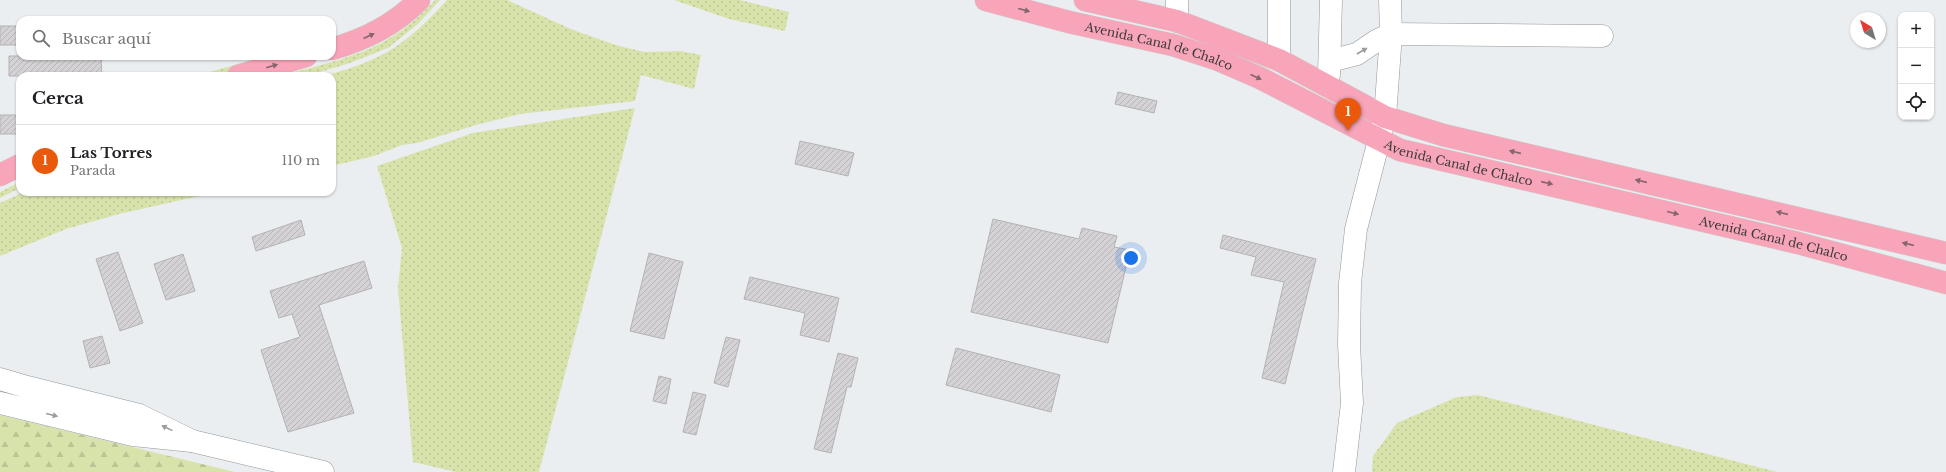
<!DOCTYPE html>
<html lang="es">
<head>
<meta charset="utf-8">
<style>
  :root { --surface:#fff; --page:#f2f2f2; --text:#202124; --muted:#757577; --line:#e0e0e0; --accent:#ea580c }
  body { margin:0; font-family:"Libre Baskerville",serif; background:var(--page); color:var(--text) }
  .controls { position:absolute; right:12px; top:12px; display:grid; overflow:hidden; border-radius:8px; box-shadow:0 1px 3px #0004 }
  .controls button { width:36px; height:36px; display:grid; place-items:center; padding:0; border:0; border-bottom:1px solid var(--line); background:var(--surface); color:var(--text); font:20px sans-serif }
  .compass { position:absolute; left:1850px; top:12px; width:36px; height:36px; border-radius:50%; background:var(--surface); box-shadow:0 1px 3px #0004; rotate:322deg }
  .you { position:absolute; left:1131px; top:258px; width:14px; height:14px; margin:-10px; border:3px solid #fff; border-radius:50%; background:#1a73e8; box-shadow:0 0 0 6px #1a73e833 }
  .badge { display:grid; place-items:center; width:26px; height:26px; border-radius:50%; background:var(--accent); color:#fff; font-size:13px; font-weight:700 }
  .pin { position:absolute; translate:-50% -33px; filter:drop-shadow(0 1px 2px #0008) }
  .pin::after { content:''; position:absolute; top:21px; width:14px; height:12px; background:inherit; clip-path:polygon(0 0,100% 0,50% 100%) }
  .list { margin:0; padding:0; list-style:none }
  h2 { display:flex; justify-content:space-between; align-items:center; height:52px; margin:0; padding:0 16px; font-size:17px }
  h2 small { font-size:13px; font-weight:400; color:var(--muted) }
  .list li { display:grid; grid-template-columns:26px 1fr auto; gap:12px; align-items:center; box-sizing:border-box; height:72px; padding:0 16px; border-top:1px solid var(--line) }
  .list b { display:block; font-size:15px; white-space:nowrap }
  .list p { margin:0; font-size:13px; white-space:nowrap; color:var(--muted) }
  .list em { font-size:13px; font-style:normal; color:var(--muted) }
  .icon { flex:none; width:22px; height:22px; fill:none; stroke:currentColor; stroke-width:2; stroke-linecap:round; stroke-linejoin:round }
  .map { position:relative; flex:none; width:1946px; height:472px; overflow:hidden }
  .search { position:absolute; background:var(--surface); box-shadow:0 1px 3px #0004; left:16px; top:16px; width:320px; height:44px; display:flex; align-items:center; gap:10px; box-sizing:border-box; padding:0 14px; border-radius:12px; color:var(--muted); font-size:15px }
  .panel { position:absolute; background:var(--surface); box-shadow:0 1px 3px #0004; left:16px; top:72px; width:320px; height:124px; border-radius:12px }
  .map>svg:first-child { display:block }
</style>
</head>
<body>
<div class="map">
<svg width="1946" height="472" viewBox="0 0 1946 472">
  <defs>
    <pattern id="grass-dots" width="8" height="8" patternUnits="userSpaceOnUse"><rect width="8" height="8" fill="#d8e3ac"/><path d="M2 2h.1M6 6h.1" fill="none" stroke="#bac495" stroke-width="1.8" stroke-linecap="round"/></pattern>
    <pattern id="forest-firs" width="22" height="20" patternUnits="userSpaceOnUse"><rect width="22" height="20" fill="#d8e3ac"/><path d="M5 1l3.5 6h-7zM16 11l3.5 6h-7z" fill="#bac495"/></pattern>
    <pattern id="building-hatch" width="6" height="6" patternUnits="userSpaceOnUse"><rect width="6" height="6" fill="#d4d2d4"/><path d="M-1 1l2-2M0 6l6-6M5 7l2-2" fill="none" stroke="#b7b5b7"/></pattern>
  </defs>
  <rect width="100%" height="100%" fill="#ebeef0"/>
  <g fill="url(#grass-dots)">
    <path d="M435,0H440L418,24L388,48L350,63L306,76H279C343,59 389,52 435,0Z"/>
    <path d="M447,0H507L573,30L619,46L645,52L680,51L701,55L694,89L641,75L635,101L520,114L476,125L417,143L402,145L374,156L332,166V76H324C383,60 406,45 447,0Z"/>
    <path d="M674,0H740L789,12L785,31L729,19Z"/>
    <path d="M266,56H291L217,76H196Z"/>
    <path d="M635,108L539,472H456L413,462L398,288L402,248L377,166L473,133Z"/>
    <path d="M20,182V188L0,198V192Z"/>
    <path d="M24,192H217L119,214L66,229L0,256V203Z"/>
    <path d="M1478,395L1777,472H1372L1373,456L1397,423L1457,397Z"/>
  </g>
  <path fill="url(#forest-firs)" d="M0,415L235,472H0Z"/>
  <g fill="url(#building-hatch)" stroke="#b3b2b4">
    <rect x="0" y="26" width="20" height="19"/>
    <path d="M9,56H101L102,76H9Z"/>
    <path d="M1118,92L1157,101L1154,113L1115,104Z"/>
    <rect x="0" y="115" width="20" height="19"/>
    <path d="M800,141L854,153L848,176L795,164Z"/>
    <path d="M993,219L1079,239L1082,228L1117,236L1114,247L1130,250L1108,343L971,312Z"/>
    <path d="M301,220L305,235L256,251L252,237Z"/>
    <path d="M1223,235L1316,259L1285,384L1262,378L1284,282L1251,275L1256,257L1220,248Z"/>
    <path d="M118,252L143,323L120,331L96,259Z"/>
    <path d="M649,253L683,262L664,339L630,331Z"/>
    <path d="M183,254L195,291L166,300L154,264Z"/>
    <path d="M364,261L372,288L319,305L354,413L288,432L261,350L300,337L292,314L279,318L270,291Z"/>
    <path d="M750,277L839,298L829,342L800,335L805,313L744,299Z"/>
    <path d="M102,336L110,363L90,368L83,341Z"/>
    <path d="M726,337L740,340L728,387L714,383Z"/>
    <path d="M956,348L1060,375L1051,412L946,385Z"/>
    <path d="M838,353L858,358L851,387H847L831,453L814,449Z"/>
    <path d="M659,376L671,379L666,404L653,401Z"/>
    <path d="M693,392L706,395L696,435L683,432Z"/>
  </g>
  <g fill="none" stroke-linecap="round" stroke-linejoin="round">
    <g stroke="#939698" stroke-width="23">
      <g id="minor">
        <path d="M1177,0V21"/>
        <path d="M1279,0V60"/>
        <path d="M1330,61L1357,54L1376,41L1391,34L1602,36"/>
        <path d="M1329,75L1331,0"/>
        <path d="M0,379L27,387L139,415L192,441L133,435L0,403"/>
        <path d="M192,441L323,472"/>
        <path d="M1344,472L1352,403L1349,345L1350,283L1356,229L1385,117L1391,34L1390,0"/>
      </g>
    </g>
    <g stroke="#cbcccc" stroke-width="23">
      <g id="major">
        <path id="s1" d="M986,0L1069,22L1173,45L1216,59L1260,78L1400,150L1798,243L1946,283"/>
        <path d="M1085,0L1177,21L1279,60L1385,117L1443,135L1946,253"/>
        <path d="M332,49C366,39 394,25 419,0"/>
        <path d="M238,76L306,56"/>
        <path d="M0,175L20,165"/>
      </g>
    </g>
    <use href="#minor" stroke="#fff" stroke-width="22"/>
    <use href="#major" stroke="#f9a5b9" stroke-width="22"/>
  </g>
  <defs><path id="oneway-solid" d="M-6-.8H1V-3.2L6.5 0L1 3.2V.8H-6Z"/></defs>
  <g fill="#85646d">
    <use href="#oneway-solid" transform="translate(1024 10) rotate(15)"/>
    <use href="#oneway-solid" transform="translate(369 36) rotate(-25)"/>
    <use href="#oneway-solid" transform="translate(272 66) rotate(-16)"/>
    <use href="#oneway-solid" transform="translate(1256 77) rotate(25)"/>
    <use href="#oneway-solid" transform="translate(1515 152) rotate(-167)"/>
    <use href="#oneway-solid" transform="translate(1641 181) rotate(-167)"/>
    <use href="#oneway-solid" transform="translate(1547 183) rotate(13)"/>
    <use href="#oneway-solid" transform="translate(1673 213) rotate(14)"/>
    <use href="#oneway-solid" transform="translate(1782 213) rotate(-167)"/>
    <use href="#oneway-solid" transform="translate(1908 244) rotate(-167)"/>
  </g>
  <g fill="#9c9c9c">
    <use href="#oneway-solid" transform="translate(1362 51) rotate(-30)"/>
    <use href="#oneway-solid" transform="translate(52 415) rotate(14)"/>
    <use href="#oneway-solid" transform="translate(167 428) rotate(-154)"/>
  </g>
  <g text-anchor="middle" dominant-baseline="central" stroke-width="3.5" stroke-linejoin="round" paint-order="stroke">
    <g font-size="12" fill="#38393a" stroke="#f8fbfd">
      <text stroke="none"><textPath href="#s1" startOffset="179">Avenida Canal de Chalco</textPath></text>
      <text stroke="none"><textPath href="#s1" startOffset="503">Avenida Canal de Chalco</textPath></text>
      <text stroke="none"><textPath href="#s1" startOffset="827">Avenida Canal de Chalco</textPath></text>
    </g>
  </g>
</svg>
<div class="controls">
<button>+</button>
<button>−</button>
<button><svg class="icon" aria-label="locate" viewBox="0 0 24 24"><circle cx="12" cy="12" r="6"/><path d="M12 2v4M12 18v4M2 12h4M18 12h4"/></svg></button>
</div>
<svg class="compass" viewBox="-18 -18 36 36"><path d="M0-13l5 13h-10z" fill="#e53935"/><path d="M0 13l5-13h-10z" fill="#757577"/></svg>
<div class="you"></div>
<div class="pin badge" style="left:1348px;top:131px">1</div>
<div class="search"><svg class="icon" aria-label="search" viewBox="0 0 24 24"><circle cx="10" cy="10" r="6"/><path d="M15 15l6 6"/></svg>Buscar aquí</div>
<section class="panel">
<h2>Cerca<small></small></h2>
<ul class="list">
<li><span class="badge">1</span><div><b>Las Torres</b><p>Parada</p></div><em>110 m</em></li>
</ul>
</section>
</div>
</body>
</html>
